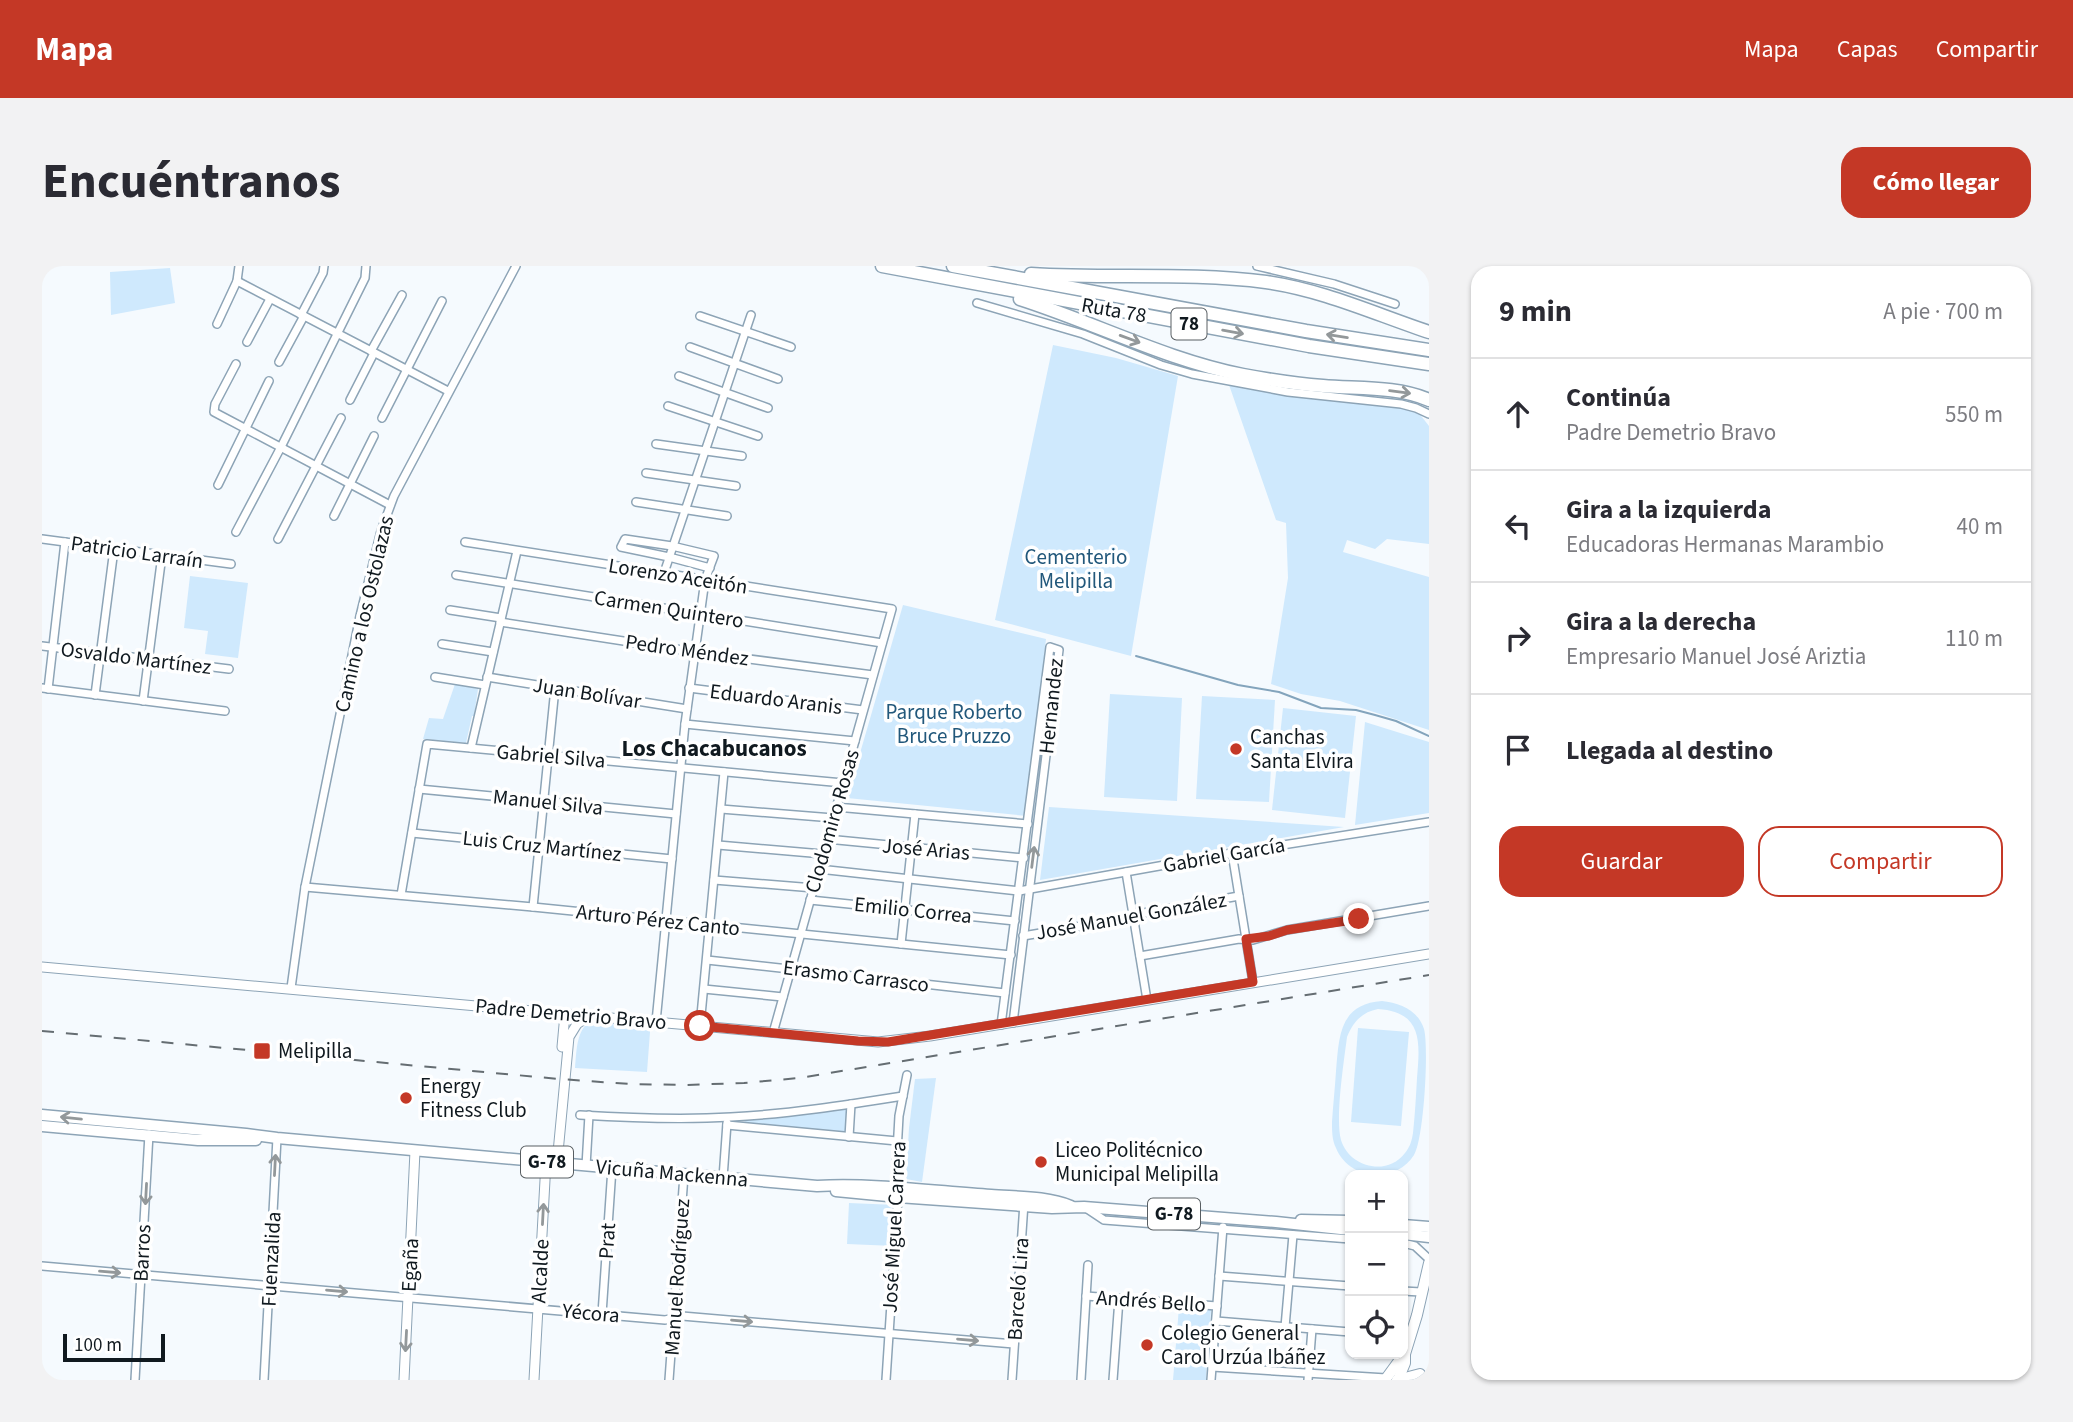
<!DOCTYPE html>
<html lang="es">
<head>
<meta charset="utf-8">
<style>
  :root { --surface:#fff; --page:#f2f2f3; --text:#2b2b33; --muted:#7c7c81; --line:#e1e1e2; --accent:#c43826 }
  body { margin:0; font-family:"Source Sans 3",sans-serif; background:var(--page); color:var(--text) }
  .controls { position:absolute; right:21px; bottom:21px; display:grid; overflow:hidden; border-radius:14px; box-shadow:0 2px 5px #0004 }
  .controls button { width:63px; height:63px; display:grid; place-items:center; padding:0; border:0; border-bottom:2px solid var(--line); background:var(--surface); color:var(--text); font:35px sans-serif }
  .scale { position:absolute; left:21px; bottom:18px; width:102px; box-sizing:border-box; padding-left:7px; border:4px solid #10191f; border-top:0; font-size:19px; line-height:24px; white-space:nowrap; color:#10191f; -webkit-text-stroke:5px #fff; paint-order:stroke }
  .stop { position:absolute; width:21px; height:21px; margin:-16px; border:5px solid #c43826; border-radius:50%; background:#fff }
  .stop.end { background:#c43826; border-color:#fff; box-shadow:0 2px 7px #0008 }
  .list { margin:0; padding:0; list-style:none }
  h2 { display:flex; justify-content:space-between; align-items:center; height:91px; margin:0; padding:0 28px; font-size:30px }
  h2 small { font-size:23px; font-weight:400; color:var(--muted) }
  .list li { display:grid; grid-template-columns:46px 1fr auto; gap:21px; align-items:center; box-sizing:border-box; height:112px; padding:0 28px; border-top:2px solid var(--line) }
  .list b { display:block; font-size:26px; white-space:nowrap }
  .list p { margin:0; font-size:23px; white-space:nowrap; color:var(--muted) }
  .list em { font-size:23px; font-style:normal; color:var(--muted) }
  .actions { display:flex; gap:14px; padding:21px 28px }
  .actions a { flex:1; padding:16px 0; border:2px solid var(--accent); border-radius:21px; text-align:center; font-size:24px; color:var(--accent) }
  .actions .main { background:var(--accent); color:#fff }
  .icon { flex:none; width:38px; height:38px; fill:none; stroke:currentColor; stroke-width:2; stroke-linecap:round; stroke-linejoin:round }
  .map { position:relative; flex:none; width:1387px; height:1114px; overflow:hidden; border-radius:21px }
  header { display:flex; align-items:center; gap:42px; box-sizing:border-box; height:98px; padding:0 35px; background:var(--accent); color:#fff }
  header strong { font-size:33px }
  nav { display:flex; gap:38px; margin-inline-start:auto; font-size:24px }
  .intro { display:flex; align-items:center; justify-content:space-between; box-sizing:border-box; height:168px; padding:0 42px }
  h1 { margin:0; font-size:49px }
  .button { padding:18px 32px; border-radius:21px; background:var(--accent); color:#fff; font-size:24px; font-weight:700 }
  main { display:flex; gap:42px; padding:0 42px }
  aside { flex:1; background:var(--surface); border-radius:21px; box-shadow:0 2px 5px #0004 }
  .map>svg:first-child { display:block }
</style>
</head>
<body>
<header>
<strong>Mapa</strong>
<nav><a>Mapa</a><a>Capas</a><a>Compartir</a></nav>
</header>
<div class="intro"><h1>Encuéntranos</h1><a class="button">Cómo llegar</a></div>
<main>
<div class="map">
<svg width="1387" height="1114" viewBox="0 0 1387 1114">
  <rect width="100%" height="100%" fill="#f5fafe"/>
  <g fill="#cfe9fd" fill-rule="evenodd">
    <path d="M128,2L133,37L69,49L68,6Z"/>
    <path d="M1011,79L1074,92L1136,110L1089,390L953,354Z"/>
    <path d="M1186,116L1341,137L1376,146L1387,160V278L1345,273L1333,283L1305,274L1301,286L1387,311V464L1298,435L1259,428L1229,418L1246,312L1244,257L1234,254Z"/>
    <path d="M148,310L206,317L196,392L163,388L166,365L142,362Z"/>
    <path d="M861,339L1004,373L985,550L805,532Z"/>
    <path d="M413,418L436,423L432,450H430L424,477L381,473L387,452L401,453Z"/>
    <path d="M1068,428L1140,432L1135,535L1062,531Z"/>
    <path d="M1160,430L1233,434L1227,536L1154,533Z"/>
    <path d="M1241,442L1314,450L1303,552L1230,544Z"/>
    <path d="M1323,456L1387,476V547L1313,559Z"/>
    <path d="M1007,541L1302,561L998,614Z"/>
    <path d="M1340,735C1358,737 1376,744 1382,763C1387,781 1382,873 1372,889C1353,919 1307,914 1294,882C1290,874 1290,865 1290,856C1291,839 1293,822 1294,805C1297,771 1297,738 1340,735ZM1336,743C1381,746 1378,776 1375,812C1374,830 1373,848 1371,867C1370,874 1368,881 1363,887C1345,911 1307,901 1299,874C1293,852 1302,795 1305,771C1311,756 1320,746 1336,743Z"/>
    <path d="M552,751L609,753L605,806L533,802C535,781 534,764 552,751Z"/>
    <path d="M1316,762L1367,766L1359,860L1309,856Z"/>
    <path d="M894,812L880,916L864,913L867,862L873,813Z"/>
    <path d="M805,842L803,867L702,858L703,854Z"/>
    <path d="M807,937L854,939L852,980L805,978Z"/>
    <path d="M1137,1041L1169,1044L1164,1114H1131Z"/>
  </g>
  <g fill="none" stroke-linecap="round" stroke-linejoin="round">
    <path stroke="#83a4bc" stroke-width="2" d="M1094,390L1196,419L1237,426L1279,442L1314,444L1333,449L1354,455L1387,470"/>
    <g stroke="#8da4b6" stroke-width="10">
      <g id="minor">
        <path d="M1215,0L1292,18L1353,38"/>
        <path d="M195,15L406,125"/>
        <path d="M935,37L1041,68L1119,99L1150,108L1246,126L1359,138L1374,142L1387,148"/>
        <path d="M259,49L281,7L282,0"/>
        <path d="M658,50L749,81"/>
        <path d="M175,58L195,15L197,0"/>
        <path d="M205,76L228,33"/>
        <path d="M648,81L736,113"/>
        <path d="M329,85L360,29"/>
        <path d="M237,96L262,50"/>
        <path d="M194,98L173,138L172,146L348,239"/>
        <path d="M637,110L726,142"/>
        <path d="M308,134L332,87"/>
        <path d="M626,140L716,170"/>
        <path d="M340,152L400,35"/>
        <path d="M614,178L700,190"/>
        <path d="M604,207L694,220"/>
        <path d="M176,219L227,115"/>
        <path d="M594,236L685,250"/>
        <path d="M292,250L332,170"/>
        <path d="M194,266L239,181L323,12L324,0"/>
        <path d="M0,273L189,298"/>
        <path d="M236,273L299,152"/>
        <path d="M423,276L850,343L731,767"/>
        <path d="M622,307L709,49"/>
        <path d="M414,309L840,377"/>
        <path d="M408,344L459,352"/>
        <path d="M458,356L653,386L831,409"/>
        <path d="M400,378L451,386"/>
        <path d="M0,380L187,403"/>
        <path d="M393,411L443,419"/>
        <path d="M445,411L645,443"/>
        <path d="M0,422L183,445"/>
        <path d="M647,422L821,444"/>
        <path d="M6,423L23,276"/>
        <path d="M53,429L72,283"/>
        <path d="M101,435L120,289"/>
        <path d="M643,458L813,475"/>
        <path d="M429,482L475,285"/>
        <path d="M377,523L634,548"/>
        <path d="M794,541L986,558"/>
        <path d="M679,543L791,552"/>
        <path d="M370,567L630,593"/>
        <path d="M785,573L982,592"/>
        <path d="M676,579L781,588"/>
        <path d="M1190,587L1211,716"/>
        <path d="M777,603L977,625L1190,587L1387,556"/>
        <path d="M1084,606L1105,734"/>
        <path d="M672,614L772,622"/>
        <path d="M263,621L491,641L969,689"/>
        <path d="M359,629L385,478L801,517"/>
        <path d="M768,634L973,655"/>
        <path d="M491,641L513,422"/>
        <path d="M981,670L1086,652L1096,648L1197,630"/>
        <path d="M859,678L873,548"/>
        <path d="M1098,690L1197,673L1211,674L1245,664L1387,640"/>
        <path d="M665,694L963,727"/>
        <path d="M249,722L263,621L318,350L339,265L352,230L474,0"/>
        <path d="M662,723L741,731"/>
        <path d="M614,756L643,458L663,314L672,290L630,280L583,273L579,281L627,291L668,302"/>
        <path d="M959,759L1008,381L1017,384L971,757"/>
        <path d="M658,760L682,506"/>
        <path d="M538,849C588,852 639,854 689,851C747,848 804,839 861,830"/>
        <path d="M685,859L855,875"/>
        <path d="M807,871L809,838"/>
        <path d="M544,900L547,849"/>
        <path d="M681,912L685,857"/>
        <path d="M1044,942L1062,954L1308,973"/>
        <path d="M1361,977L1373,980L1387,993"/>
        <path d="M0,1000L623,1054L640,1050L972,1078"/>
        <path d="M1177,1010L1308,1020"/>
        <path d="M1361,1025L1379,1026"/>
        <path d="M1044,1030L1175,1040"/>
        <path d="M560,1048L570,902"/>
        <path d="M1174,1055L1308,1066"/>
        <path d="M1243,1061L1251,969"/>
        <path d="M1170,1101L1344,1112"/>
        <path d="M93,1114L107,868"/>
        <path d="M222,1114L235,872"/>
        <path d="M627,1114L642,909"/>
        <path d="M844,1114L856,931L853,922L857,850L865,809"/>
        <path d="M970,1114L982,937"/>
        <path d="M1039,1114L1046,999"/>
        <path d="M1071,1114L1077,1033"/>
        <path d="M1169,1114L1181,961"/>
        <path d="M1266,1114L1270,1063"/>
      </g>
    </g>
    <g stroke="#8da4b6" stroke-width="11">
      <g id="tertiary">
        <path d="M0,701L836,776L888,770L1387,688"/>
        <path d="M520,781L523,748"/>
        <path d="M515,897L527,771L535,758L545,751"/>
        <path d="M362,1114L373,885"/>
        <path d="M492,1114L504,896"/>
      </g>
    </g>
    <g stroke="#8da4b6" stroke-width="12">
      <g id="secondary">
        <path d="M1343,1114L1362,1088"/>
        <path d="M1355,1114L1378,1108"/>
        <path d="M1356,1114L1363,1097V1088L1375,1049L1387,997"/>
      </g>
    </g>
    <g stroke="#8da4b6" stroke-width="13">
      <g id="primary">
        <path d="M0,849L204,868L235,872L775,920C832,917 891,925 949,929C975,931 1005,930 1029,940"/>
        <path d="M0,860L156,874H214"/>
        <path d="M794,925L856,931L1010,942L1042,941L1234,956L1308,964"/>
        <path d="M1259,954L1308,955"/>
        <path d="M1361,959L1387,961"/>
        <path d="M1361,968L1387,971"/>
      </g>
    </g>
    <g stroke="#8da4b6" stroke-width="15">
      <g id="motorway">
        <path d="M840,0L1267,80L1387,98"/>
        <path d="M911,0L1264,65L1387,84"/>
        <path d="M989,8C1067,13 1146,6 1224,16C1281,24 1333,48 1387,66"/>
        <path d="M978,33C1053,57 1125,94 1201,109C1228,114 1254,118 1281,120C1316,123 1355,120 1387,134"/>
      </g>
    </g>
    <use href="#minor" stroke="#fff" stroke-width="7"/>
    <use href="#tertiary" stroke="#fff" stroke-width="9"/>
    <use href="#secondary" stroke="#fff" stroke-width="10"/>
    <use href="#primary" stroke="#fff" stroke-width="10"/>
    <use href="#motorway" stroke="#fff" stroke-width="12"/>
    <path stroke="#656d72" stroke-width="2" stroke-dasharray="12 12" stroke-linecap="butt" d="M0,765L517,813L588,818L644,819L702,817L757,812L1387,709"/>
  </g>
  <defs><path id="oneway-shaft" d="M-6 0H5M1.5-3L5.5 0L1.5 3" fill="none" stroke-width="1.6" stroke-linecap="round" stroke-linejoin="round" transform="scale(1.75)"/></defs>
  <g stroke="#93989a">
    <use href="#oneway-shaft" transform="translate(1191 66) rotate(10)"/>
    <use href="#oneway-shaft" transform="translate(1295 70) rotate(-171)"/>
    <use href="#oneway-shaft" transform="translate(1088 73) rotate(20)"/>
    <use href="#oneway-shaft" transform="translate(1358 126) rotate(7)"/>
    <use href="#oneway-shaft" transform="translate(991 591) rotate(-83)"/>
    <use href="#oneway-shaft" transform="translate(29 852) rotate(-174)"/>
    <use href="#oneway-shaft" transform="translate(233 899) rotate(-87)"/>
    <use href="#oneway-shaft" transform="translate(104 928) rotate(93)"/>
    <use href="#oneway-shaft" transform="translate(501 948) rotate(-87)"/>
    <use href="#oneway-shaft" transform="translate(68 1006) rotate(5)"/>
    <use href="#oneway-shaft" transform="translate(295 1025) rotate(5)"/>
    <use href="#oneway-shaft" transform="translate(700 1055) rotate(5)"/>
    <use href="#oneway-shaft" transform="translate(926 1074) rotate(5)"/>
    <use href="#oneway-shaft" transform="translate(364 1075) rotate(93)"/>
  </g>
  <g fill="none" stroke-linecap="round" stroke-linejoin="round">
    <path stroke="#c43826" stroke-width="9" d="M658,760L816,775L846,776L1211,716L1204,673L1227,670L1245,664L1317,653"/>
  </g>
  <g fill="#c43826" stroke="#fff" stroke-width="2.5">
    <circle cx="1194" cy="483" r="7"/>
    <rect x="211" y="776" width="18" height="18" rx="3.5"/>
    <circle cx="364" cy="832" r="7"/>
    <circle cx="999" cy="896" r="7"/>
    <circle cx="1105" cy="1079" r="7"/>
  </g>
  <g text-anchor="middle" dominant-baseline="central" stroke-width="7" stroke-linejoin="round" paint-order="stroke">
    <g fill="#fff" stroke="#585e62" stroke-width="2">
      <rect x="1129.5" y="42.5" width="35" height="31" rx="5"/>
      <rect x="479" y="880.5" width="52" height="31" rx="5"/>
      <rect x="1106" y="932.5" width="52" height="31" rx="5"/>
    </g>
    <g font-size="19" font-weight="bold" fill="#10191f">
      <text x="1147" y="58">78</text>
      <text x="505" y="896">G-78</text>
      <text x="1132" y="948">G-78</text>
    </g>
    <g font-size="21" fill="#10191f" stroke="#fff">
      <text transform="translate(1072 44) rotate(10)">Ruta 78</text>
      <text transform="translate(95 286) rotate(8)">Patricio Larraín</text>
      <text transform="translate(636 310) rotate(9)">Lorenzo Aceitón</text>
      <text transform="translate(627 343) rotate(9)">Carmen Quintero</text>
      <text transform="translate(322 348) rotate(-77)">Camino a los Ostolazas</text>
      <text transform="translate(645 384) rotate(8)">Pedro Méndez</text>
      <text transform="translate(94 392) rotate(7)">Osvaldo Martínez</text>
      <text transform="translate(545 427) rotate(9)">Juan Bolívar</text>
      <text transform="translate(734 433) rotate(7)">Eduardo Aranis</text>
      <text transform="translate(1009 440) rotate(-84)">Hernandez</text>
      <text transform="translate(509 490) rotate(5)">Gabriel Silva</text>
      <text transform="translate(506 536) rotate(6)">Manuel Silva</text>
      <text transform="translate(790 555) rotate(-74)">Clodomiro Rosas</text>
      <text transform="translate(500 580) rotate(6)">Luis Cruz Martínez</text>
      <text transform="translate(884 583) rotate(5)">José Arias</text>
      <text transform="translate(1182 589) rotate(-10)">Gabriel García</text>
      <text transform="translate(871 644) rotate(6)">Emilio Correa</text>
      <text transform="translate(1089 650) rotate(-10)">José Manuel González</text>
      <text transform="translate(616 654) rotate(6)">Arturo Pérez Canto</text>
      <text transform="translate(814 710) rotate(7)">Erasmo Carrasco</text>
      <text transform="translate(529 748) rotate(5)">Padre Demetrio Bravo</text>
      <text transform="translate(630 907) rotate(5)">Vicuña Mackenna</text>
      <text transform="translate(852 961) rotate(-87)">José Miguel Carrera</text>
      <text transform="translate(565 975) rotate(-86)">Prat</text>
      <text transform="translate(100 987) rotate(-87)">Barros</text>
      <text transform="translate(229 993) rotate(-87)">Fuenzalida</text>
      <text transform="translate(368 999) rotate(-87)">Egaña</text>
      <text transform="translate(498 1005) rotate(-87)">Alcalde</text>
      <text transform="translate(635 1011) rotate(-86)">Manuel Rodríguez</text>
      <text transform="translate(976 1023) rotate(-86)">Barceló Lira</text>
      <text transform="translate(1109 1035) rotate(4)">Andrés Bello</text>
      <text transform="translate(549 1047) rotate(5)">Yécora</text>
    </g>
    <g font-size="21" fill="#22587b" stroke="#fff">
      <text x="1034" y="291">Cementerio<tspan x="1034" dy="24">Melipilla</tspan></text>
      <text x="912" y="446">Parque Roberto<tspan x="912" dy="24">Bruce Pruzzo</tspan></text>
    </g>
    <g font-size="21" fill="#10191f" stroke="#fff" text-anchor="start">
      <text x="1208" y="471">Canchas<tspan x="1208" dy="24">Santa Elvira</tspan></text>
      <text x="236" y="785">Melipilla</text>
      <text x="378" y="820">Energy<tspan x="378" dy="24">Fitness Club</tspan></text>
      <text x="1013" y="884">Liceo Politécnico<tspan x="1013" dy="24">Municipal Melipilla</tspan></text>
      <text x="1119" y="1067">Colegio General<tspan x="1119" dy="24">Carol Urzúa Ibáñez</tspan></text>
    </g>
    <g font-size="23" font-weight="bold" fill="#10191f" stroke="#fff">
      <text x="672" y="482">Los Chacabucanos</text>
    </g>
  </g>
</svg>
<div class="controls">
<button>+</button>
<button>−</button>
<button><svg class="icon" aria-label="locate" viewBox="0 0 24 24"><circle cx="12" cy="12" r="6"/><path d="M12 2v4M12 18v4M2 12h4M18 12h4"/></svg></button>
</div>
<div class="scale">100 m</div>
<div class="stop" style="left:658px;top:760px"></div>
<div class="stop end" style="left:1317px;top:653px"></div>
</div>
<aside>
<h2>9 min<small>A pie · 700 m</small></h2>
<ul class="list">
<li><svg class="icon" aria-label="ahead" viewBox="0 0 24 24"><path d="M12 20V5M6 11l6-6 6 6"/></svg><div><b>Continúa</b><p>Padre Demetrio Bravo</p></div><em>550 m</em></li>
<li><svg class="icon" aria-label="left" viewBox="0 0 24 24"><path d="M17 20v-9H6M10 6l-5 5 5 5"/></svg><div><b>Gira a la izquierda</b><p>Educadoras Hermanas Marambio</p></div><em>40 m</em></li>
<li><svg class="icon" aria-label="right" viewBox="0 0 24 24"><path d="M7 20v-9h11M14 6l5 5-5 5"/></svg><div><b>Gira a la derecha</b><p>Empresario Manuel José Ariztia</p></div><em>110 m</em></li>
<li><svg class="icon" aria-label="arrive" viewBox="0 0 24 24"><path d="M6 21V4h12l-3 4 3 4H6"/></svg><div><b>Llegada al destino</b></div></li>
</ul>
<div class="actions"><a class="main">Guardar</a><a>Compartir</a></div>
</aside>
</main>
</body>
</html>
